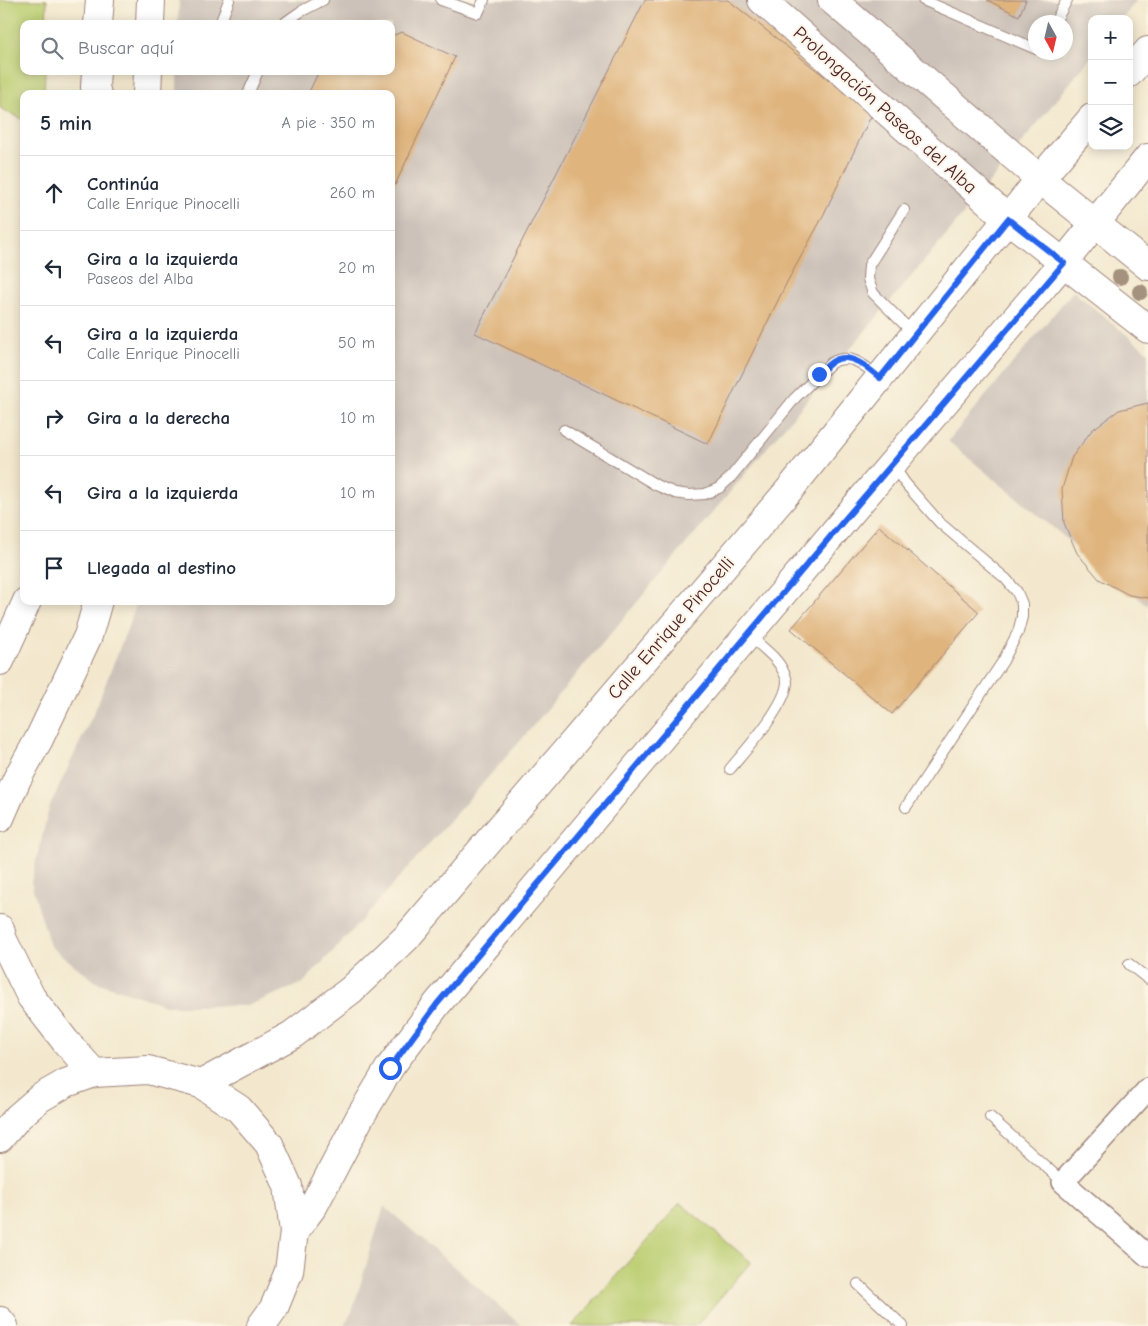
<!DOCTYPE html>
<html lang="es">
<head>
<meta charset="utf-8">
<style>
  :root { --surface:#fff; --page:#f6f6f7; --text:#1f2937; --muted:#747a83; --line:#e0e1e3 }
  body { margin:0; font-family:"Comic Neue",sans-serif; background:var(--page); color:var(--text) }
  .controls { position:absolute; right:15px; top:15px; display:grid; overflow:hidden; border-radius:10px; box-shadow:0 2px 12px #0003 }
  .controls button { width:45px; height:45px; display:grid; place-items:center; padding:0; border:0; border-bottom:1px solid var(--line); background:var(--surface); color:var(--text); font:25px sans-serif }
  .compass { position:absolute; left:1028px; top:15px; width:45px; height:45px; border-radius:50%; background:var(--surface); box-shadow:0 2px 12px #0003; rotate:172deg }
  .stop { position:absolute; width:15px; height:15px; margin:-11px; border:4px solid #2563eb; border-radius:50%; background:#fff }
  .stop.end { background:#2563eb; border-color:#fff; box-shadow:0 1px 5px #0008 }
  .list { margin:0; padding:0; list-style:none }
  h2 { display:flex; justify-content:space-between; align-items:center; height:65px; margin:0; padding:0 20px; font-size:21px }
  h2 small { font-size:16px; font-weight:400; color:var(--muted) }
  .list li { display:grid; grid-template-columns:32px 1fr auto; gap:15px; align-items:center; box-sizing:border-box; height:75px; padding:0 20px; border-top:1px solid var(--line) }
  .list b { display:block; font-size:19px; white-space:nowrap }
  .list p { margin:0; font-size:16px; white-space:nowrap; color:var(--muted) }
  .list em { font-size:16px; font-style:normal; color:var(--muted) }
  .icon { flex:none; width:28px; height:28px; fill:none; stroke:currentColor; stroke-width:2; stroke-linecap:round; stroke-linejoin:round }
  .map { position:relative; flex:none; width:1148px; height:1326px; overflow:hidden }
  .search { position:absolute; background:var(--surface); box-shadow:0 2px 12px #0003; left:20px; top:20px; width:375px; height:55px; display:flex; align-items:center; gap:12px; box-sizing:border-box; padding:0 18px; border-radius:10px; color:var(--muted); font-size:19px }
  .panel { position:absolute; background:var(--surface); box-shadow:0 2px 12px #0003; left:20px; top:90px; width:375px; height:515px; border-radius:10px }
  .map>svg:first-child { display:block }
</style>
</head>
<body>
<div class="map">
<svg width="1148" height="1326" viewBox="0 0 1148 1326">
  <rect width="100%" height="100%" fill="#fcf5e5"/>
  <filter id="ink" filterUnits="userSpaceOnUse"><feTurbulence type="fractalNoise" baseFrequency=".02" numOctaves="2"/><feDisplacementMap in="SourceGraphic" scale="10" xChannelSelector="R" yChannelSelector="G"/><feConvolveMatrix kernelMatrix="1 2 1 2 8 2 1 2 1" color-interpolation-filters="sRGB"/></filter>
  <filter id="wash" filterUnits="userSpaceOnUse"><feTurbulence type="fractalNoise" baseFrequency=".0096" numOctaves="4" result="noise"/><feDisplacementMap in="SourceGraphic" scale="20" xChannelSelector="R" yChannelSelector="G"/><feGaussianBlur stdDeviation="1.12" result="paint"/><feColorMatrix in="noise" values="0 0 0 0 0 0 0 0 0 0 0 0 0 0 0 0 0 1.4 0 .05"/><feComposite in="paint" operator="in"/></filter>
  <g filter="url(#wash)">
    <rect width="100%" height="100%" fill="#f3e8ce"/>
    <g fill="#cdc2b9" fill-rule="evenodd">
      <path d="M179,0H1137L1122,19H1092V56L967,210L522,739L353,930L303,983L247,1006H169L96,982L50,946L31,882L49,808L96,708L138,601H391V94H177V71H391V24H178ZM1036,22H1066V52H1036Z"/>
      <path d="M1073,291L1148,352V606L948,441Z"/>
      <path d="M384,1206L522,1326H344L352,1312Z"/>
    </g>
    <g fill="#bbce71" stroke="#82764e">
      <path d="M0,0H47L46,24H24V71H45L44,94H24V120L0,108Z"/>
      <path d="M680,1203L751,1262L696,1326H572Z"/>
    </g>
    <g id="blocks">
      <g fill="#dfb47d">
        <path d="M645,0H728L872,114L821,220L787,282L708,444L475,333Z"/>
        <path d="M987,0H1026L1019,16Z"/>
        <path d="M402,32L455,57L395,185L391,184V94H308L319,71H391V36Z"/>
        <path d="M1148,403V598L1129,595L1099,579L1077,553L1064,523L1062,489L1072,457L1092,430L1119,410Z"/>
        <path d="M879,526L979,612L892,714L791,629Z"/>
      </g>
    </g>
  </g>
  <g filter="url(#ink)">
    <use href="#blocks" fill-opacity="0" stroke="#9e847c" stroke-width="1"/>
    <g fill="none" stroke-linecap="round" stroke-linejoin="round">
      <g stroke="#9e847c" stroke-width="12">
        <g id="lane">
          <path d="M441,0L478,13L484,0"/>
          <path d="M923,0L1036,49"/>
          <path d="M1055,22L1067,0"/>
          <path d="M220,24L229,0"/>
          <path d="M283,24L300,12L323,0"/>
          <path d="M248,94L258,71"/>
          <path d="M904,210L869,265L868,279L873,293L914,334"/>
          <path d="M564,430L656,485L675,493L689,495L705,494L719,488L730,478L795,398L831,363C850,352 864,365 879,377"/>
          <path d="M892,464L905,483L940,523L1006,579L1017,592L1022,604V617L1018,632L1003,661L906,807"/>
          <path d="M730,769C745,751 786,706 787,682C787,680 785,674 783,671C777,657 760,646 749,635"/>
          <path d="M1129,964L1148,979"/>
          <path d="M990,1117L1063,1182"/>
          <path d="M858,1284L903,1326"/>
        </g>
      </g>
      <g stroke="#9e847c" stroke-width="24">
        <path id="street" d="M1148,1089L1063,1182L1148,1256"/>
      </g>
      <g stroke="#9e847c" stroke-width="30">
        <g id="secondary">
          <path d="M762,0L1008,219L1148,329"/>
          <path d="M832,0L1040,179L1148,266"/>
          <path d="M98,24L100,0"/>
          <path d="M150,24L151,0"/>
          <path d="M96,71L95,87L97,94"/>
          <path d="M1129,73L1148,51"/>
          <path d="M147,94L148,71"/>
          <path d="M0,661L27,601"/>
          <path d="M0,818L17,779L39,739L88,636L98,601"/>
          <path d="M0,929L3,940L31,997L66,1042L94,1073"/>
          <path d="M201,1084L292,1035L351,990L406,938L790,489L1040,179L1092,118"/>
          <path d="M0,1138L18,1117L40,1098L66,1083L94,1073L148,1070L201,1084L239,1109L269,1144L288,1186L294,1232L289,1271L274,1308L261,1326"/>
          <path d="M294,1232L314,1205L360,1117L390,1067L437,1004L846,518L1063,263L1148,158"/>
          <path d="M0,1321L4,1326"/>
        </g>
      </g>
      <use href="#lane" stroke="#fff" stroke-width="10"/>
      <use href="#street" stroke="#fff" stroke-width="21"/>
      <use href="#secondary" stroke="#fff" stroke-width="28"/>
    </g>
    <g fill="#a5927e">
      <circle cx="1120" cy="277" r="8"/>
      <circle cx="1140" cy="292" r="8"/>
    </g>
  </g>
  <g fill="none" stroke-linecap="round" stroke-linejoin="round" filter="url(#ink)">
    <path stroke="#2563eb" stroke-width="6" d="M390,1068L437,1004L846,518L1064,263L1008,219L880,378C869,369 853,354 838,359C830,361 824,369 819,374"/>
  </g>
  <g text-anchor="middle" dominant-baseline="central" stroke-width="4" stroke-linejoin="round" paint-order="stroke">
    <g font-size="19" fill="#4a1f2b" stroke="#fcf5e5">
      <text transform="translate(885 110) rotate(42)">Prolongación Paseos del Alba</text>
      <text transform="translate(671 628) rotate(-49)">Calle Enrique Pinocelli</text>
    </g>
  </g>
</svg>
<div class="controls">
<button>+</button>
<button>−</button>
<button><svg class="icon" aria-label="layers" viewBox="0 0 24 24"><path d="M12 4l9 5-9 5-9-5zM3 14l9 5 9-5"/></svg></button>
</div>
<svg class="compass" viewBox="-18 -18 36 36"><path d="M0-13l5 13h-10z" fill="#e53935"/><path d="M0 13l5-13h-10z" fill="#747a83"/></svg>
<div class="stop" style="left:390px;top:1068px"></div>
<div class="stop end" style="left:819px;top:374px"></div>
<div class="search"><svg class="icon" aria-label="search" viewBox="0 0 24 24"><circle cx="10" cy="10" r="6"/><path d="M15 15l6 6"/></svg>Buscar aquí</div>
<section class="panel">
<h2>5 min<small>A pie · 350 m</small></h2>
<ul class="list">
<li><svg class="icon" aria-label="ahead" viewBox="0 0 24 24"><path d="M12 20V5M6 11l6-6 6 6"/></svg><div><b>Continúa</b><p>Calle Enrique Pinocelli</p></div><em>260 m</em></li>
<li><svg class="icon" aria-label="left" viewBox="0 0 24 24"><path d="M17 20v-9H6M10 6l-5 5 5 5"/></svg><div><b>Gira a la izquierda</b><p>Paseos del Alba</p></div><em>20 m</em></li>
<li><svg class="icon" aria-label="left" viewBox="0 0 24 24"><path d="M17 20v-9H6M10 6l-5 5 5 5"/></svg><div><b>Gira a la izquierda</b><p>Calle Enrique Pinocelli</p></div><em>50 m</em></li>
<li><svg class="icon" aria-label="right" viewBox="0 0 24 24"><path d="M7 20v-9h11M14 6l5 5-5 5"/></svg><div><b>Gira a la derecha</b></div><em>10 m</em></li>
<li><svg class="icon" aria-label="left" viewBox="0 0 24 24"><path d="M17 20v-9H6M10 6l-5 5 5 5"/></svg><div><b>Gira a la izquierda</b></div><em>10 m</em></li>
<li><svg class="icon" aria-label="arrive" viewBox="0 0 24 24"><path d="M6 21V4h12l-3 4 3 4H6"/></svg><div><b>Llegada al destino</b></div></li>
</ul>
</section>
</div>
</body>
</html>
